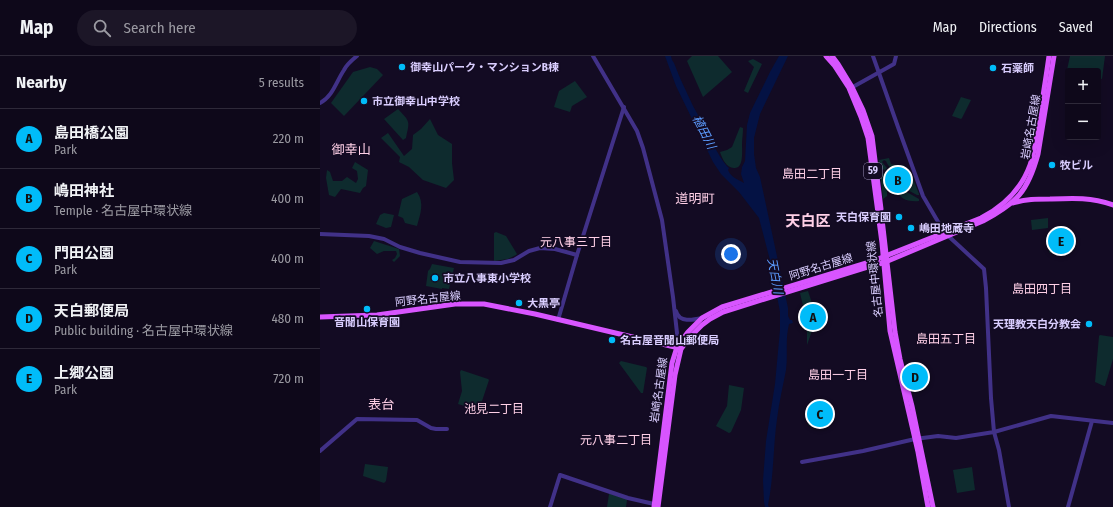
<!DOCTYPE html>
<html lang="en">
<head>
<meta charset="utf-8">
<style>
  :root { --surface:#0e081a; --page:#1c1627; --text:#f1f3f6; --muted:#9b9aa2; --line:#2e2939; --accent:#00bcf9 }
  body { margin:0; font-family:"Fira Sans Condensed","Noto Sans JP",sans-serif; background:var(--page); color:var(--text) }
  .controls { position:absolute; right:12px; top:12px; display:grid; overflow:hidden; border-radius:4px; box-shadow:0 4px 16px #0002 }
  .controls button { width:36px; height:36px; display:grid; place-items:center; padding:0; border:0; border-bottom:1px solid var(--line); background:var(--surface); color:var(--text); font:20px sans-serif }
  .you { position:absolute; left:411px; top:198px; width:14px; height:14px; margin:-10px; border:3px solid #fff; border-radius:50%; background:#1a73e8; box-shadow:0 0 0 6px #1a73e833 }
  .badge { display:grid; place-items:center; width:26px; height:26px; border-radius:50%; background:var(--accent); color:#111; font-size:13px; font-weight:700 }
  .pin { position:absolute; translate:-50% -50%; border:2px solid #fff; box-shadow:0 1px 4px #0006 }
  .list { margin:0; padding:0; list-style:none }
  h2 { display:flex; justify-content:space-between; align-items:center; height:52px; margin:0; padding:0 16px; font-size:17px }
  h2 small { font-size:13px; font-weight:400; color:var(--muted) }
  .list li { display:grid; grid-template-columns:26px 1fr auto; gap:12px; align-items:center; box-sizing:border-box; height:60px; padding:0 16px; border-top:1px solid var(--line) }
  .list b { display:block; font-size:15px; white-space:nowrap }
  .list p { margin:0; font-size:13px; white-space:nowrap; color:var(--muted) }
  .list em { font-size:13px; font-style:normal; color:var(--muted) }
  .icon { flex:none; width:22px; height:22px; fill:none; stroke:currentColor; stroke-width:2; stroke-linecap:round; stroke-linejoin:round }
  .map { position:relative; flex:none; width:793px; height:451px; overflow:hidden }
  header { display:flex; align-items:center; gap:24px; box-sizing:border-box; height:56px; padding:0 20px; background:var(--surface); border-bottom:1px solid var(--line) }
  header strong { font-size:19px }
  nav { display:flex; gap:22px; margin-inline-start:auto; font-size:14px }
  .search { width:280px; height:36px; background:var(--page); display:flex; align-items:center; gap:10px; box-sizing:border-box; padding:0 14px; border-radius:22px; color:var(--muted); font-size:15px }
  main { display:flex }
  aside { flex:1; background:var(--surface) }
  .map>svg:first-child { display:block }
</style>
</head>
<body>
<header>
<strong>Map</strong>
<div class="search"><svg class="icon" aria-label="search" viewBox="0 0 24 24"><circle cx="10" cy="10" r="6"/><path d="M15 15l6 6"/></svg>Search here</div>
<nav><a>Map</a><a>Directions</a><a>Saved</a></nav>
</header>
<main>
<aside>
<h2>Nearby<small>5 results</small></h2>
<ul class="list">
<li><span class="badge">A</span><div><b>島田橋公園</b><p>Park</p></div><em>220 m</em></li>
<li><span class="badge">B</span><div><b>嶋田神社</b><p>Temple · 名古屋中環状線</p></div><em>400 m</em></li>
<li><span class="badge">C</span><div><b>門田公園</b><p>Park</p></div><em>400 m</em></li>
<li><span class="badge">D</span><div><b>天白郵便局</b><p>Public building · 名古屋中環状線</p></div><em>480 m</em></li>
<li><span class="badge">E</span><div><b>上郷公園</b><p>Park</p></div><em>720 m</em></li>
</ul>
</aside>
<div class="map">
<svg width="793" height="451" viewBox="0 0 793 451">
  <rect width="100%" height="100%" fill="#130b23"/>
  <g fill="#0e2b2e">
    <path d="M372,0H398L412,16L383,41L367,5Z"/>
    <path d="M750,0H785L782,23L778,22V15L747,14Z"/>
    <path d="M433,3L442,8L428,37L424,35L434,11L428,5Z"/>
    <path d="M50,11L57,13L63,19L24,60L11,47L33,16Z"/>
    <path d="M255,25L267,41L252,50L250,56L234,51L239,35Z"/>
    <path d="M641,41L651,44L642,62L641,63L632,60Z"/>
    <path d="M78,53C90,66 90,64 86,82L83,84L64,63Z"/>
    <path d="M110,63L118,79L132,88V107L134,124L126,132L103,124L89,111L79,106L80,101L61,82L68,77L84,100L92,93L93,79L101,73Z"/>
    <path d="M420,71L423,72C423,78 422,83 422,88C422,95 424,113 414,112C406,112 402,102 400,96L407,94L412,91Z"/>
    <path d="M569,102L571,108L580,110L584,109V112L578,116C573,114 568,111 566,105L564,104L562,106L567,112L565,114L562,113L561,117L569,119V120L562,123L564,125H567L571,129L570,131L567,133V140L563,143L559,104Z"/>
    <path d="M35,106L48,114L46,130L43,132L40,137L21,133L15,141L9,139L6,122L7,114L10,116L13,125H22L27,121L36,127L38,123L37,115L32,112Z"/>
    <path d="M589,118H591L599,138V139H597L578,129L584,120Z"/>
    <path d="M576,130L599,143V145C588,146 577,143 576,130Z"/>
    <path d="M97,136C105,147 100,159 97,170L85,167L83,162L78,160L82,143Z"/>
    <path d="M64,157L74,159L71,171L66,172L56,168L60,159Z"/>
    <path d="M728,162V172L712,174L711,164Z"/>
    <path d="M750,174L751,175L753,194L752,195L730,197L729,196L731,176Z"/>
    <path d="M176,176L186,180L197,198L196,199L188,203L174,205V177Z"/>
    <path d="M54,185L79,193L80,200L74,206L72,204L75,202L77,198L76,195H64L57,198L50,192Z"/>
    <path d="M112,208L134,212L129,233L122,232V233L106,230L108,215L110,213Z"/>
    <path d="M488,235L492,247L501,259L494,269L487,289V261L484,254L480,237Z"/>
    <path d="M780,279L793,281V303L785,330H784L775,326L779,280Z"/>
    <path d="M301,305L326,311L327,312L323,337H321L299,307Z"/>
    <path d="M141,314L168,323L169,324L159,354H158L138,348L142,335L140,316Z"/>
    <path d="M409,329L424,332L421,354L411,376L409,377L396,370L407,350Z"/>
    <path d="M508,345L512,364L490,370L488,369L491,350Z"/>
    <path d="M45,408L68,411L66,425L64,427L43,420Z"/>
    <path d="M652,411L655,434L637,437L633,414Z"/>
    <path d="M289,438H291L306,442L307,444L306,451H287Z"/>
  </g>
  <path fill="#041244" d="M345,0H351L352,4L354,7L360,22L373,50L392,84C393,90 404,108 409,112L408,114C411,121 417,123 424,127L421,118L422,111L425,105L427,69L430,57L450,16L459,0H468L440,58L434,82V98L436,112L440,121L461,219L468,252V260L470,264H472L473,267L469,268C465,284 468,299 466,314C463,330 459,346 457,363C453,391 454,420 448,449L449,451H445L444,446L443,424L446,385L455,328L460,274V256L451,208L439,162L419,136L401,118L393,106L356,30Z"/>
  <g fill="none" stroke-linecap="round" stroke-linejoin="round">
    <g stroke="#413188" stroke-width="4">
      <path d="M273,0L317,75L323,92L342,164L353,241L357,277V291"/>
      <path d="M531,32L574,8L576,0"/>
      <path d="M0,47C13,40 16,26 24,14C27,8 32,4 37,0"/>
      <path d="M0,178L49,180L64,183L80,191L100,197L140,206L181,207L194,204L209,195L220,192L235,193L257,199"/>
      <path d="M356,255C359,267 373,264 382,262"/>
      <path d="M238,264L257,199L304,51"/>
      <path d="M0,395L37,363L97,364L111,372L116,373H127"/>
      <path d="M482,406L543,395L595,383L618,380L636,382L674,376L671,342L666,232L664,213L624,176L603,140L578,71L553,0"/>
      <path d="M230,451L240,419L308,442L334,448"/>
      <path d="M689,451L679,394L674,376L731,360L793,367"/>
      <path d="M748,451L772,365"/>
    </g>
    <g stroke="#d855ff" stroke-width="5">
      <path d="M506,0L514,9L529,32L541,61L548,82L562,187L570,275L598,396L608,451"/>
      <path d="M512,0L518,8L532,31L543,54L552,80L561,153"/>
      <path d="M693,147C705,143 717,143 730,143C753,142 771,141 793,149"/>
      <path d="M562,163L575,276L580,303L592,350L613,451"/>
      <path d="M0,261L57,259L135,248H164L215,258L359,292"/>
      <path d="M334,451L352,307L357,291L368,276L382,262L402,251L553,205L661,162C684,150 701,134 710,109C715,96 716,81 719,67C722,45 726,22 729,0"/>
      <path d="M338,451L355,319L361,293L368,283L382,269L390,263L403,256L554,209L563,207L663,165C697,147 708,135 718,98L734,0"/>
    </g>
  </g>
  <g fill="#00bcf9" stroke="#130b23" stroke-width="1.5">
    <circle cx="82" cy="11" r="4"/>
    <circle cx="673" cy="12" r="4"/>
    <circle cx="44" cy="45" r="4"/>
    <circle cx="732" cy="109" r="4"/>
    <circle cx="579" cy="161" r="4"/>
    <circle cx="591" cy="172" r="4"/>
    <circle cx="115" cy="222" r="4"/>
    <circle cx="199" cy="247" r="4"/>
    <circle cx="47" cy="253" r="4"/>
    <circle cx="769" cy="268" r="4"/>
    <circle cx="292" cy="284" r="4"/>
  </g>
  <g text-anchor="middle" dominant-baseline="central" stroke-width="3.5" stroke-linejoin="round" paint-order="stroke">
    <rect fill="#130b23" stroke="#9e94bd" stroke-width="1" x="544" y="107" width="18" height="16" rx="3"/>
    <g font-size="10" font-weight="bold" fill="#daceff">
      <text x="553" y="115">59</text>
    </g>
    <g font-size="11" font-weight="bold" fill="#daceff" stroke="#130b23" text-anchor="start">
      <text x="90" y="11">御幸山パーク・マンションB棟</text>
      <text x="681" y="12">石薬師</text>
      <text x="52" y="45">市立御幸山中学校</text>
      <text x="740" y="109">牧ビル</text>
      <text x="571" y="161" text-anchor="end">天白保育園</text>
      <text x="599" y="172">嶋田地蔵寺</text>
      <text x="123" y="222">市立八事東小学校</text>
      <text x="207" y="247">大黒亭</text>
      <text x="47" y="266" text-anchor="middle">音聞山保育園</text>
      <text x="761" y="268" text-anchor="end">天理教天白分教会</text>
      <text x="300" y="284">名古屋音聞山郵便局</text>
    </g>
    <g font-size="11" fill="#daceff" stroke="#130b23">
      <text transform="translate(711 71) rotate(-80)">岩崎名古屋線</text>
      <text transform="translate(501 211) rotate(-17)">阿野名古屋線</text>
      <text transform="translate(555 223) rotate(-96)">名古屋中環状線</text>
      <text transform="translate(108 243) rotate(-6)">阿野名古屋線</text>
      <text transform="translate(339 334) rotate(-82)">岩崎名古屋線</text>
    </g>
    <g font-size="12" font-style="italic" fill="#5c9cff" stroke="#130b23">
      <text transform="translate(384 76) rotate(63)">植田川</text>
      <text transform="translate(455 220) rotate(79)">天白川</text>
    </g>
    <g font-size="12" fill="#ffd0e7" stroke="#130b23">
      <text x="492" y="118">島田二丁目</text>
      <text x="256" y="186">元八事三丁目</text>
      <text x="722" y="233">島田四丁目</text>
      <text x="626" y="283">島田五丁目</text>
      <text x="518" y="319">島田一丁目</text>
      <text x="174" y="353">池見二丁目</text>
      <text x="296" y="384">元八事二丁目</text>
    </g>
    <g font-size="13" fill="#ffd0e7" stroke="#130b23">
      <text x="31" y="93">御幸山</text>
      <text x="375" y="142">道明町</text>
      <text x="61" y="348">表台</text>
    </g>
    <g font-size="15" font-weight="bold" fill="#ffd0e7" stroke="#130b23">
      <text x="488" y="165">天白区</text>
    </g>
  </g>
</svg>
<div class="controls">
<button>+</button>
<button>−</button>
</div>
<div class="you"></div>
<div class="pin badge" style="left:493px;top:261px">A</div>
<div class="pin badge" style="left:578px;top:124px">B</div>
<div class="pin badge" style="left:500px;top:358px">C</div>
<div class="pin badge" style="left:595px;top:321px">D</div>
<div class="pin badge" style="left:741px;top:185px">E</div>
</div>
</main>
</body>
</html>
